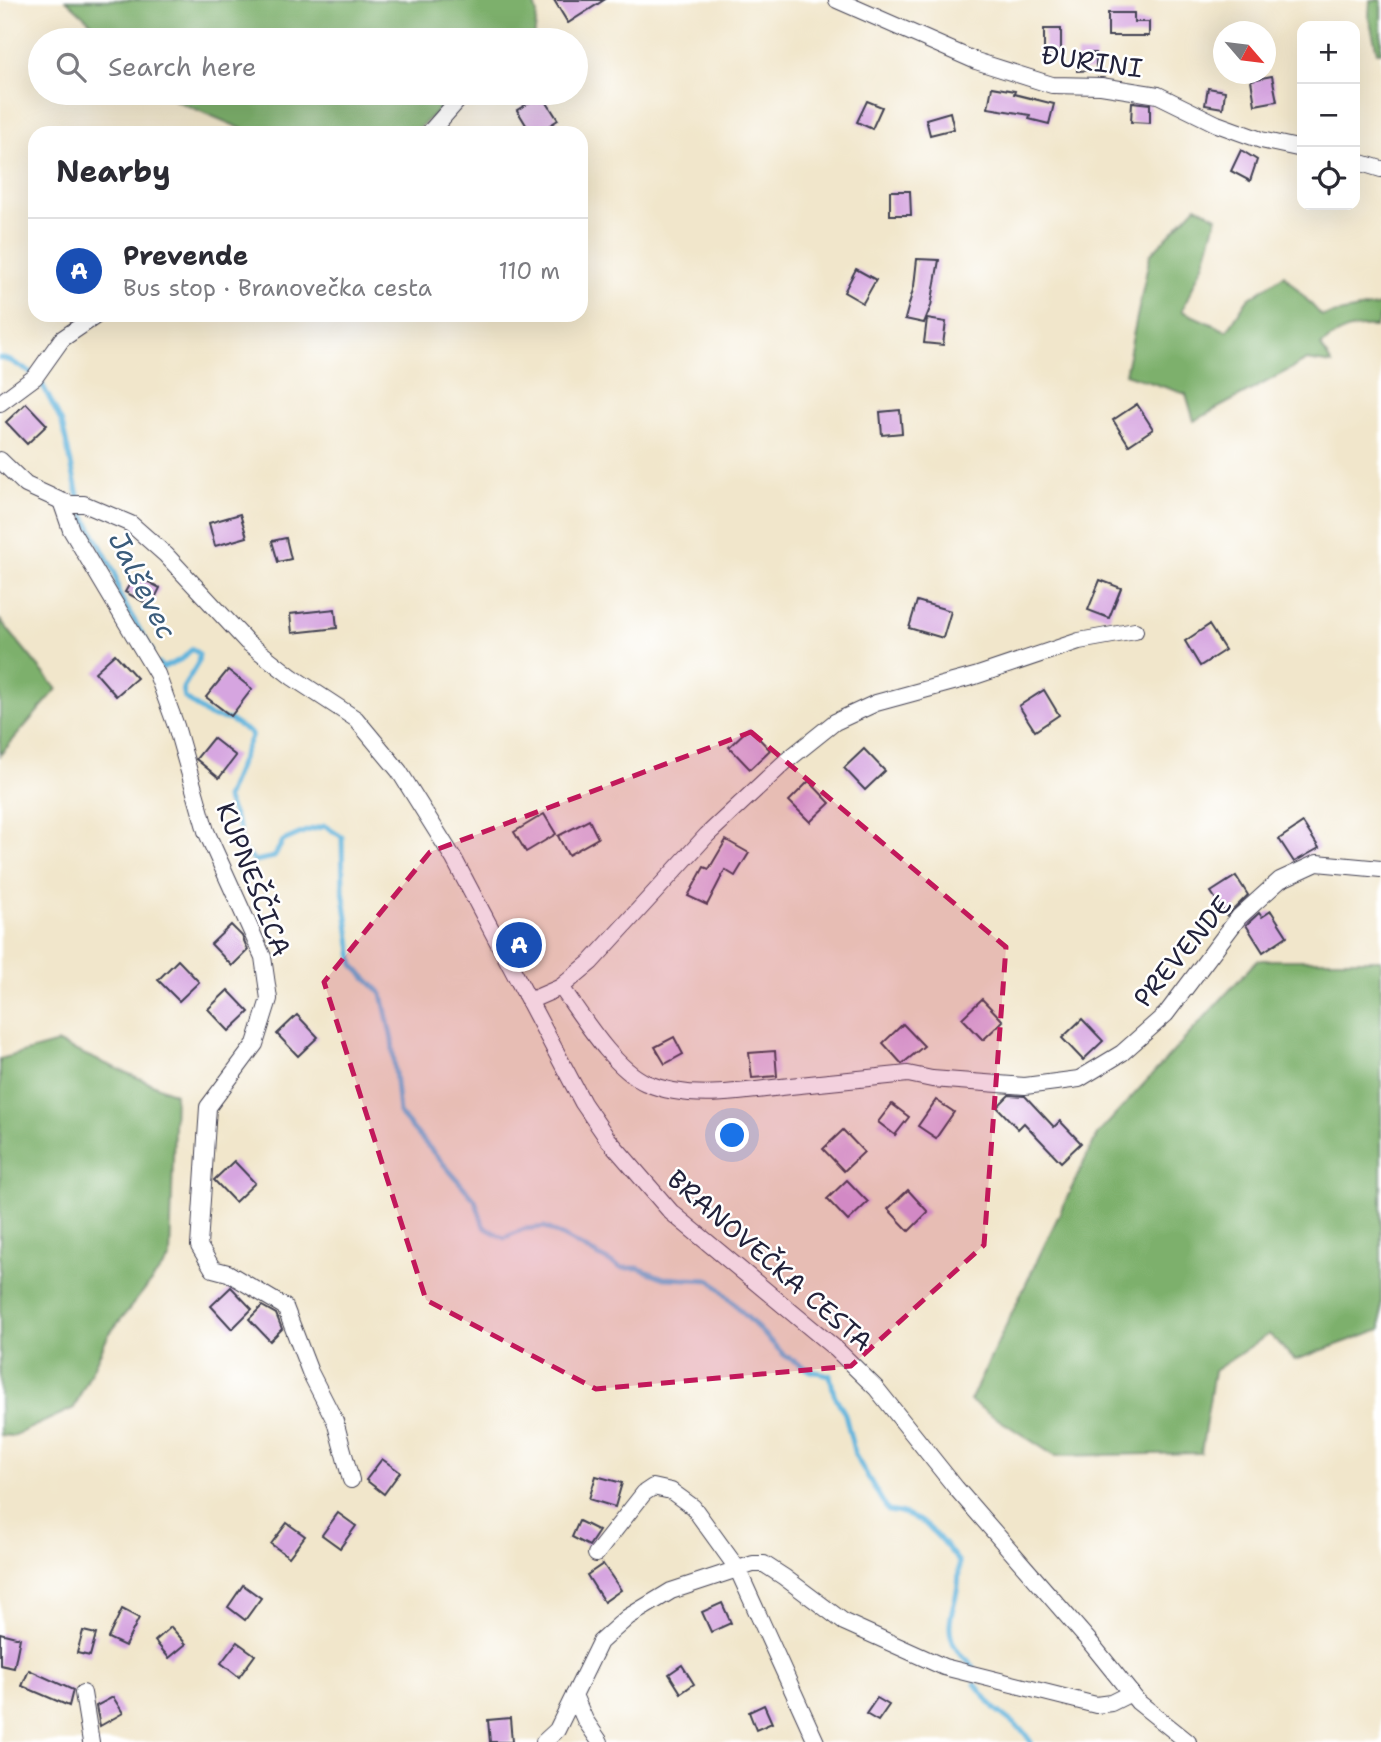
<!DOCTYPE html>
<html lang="en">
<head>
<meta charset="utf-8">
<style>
  :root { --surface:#fff; --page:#f7f7f7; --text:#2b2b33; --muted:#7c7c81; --line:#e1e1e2; --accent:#db2777 }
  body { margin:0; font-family:"Shantell Sans",sans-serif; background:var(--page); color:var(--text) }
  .controls { position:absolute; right:21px; top:21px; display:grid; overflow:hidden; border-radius:14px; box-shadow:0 7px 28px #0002 }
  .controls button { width:63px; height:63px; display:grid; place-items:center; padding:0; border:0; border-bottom:2px solid var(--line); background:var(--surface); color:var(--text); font:35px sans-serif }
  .compass { position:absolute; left:1213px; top:21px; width:63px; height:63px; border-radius:50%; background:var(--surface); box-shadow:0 7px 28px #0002; rotate:118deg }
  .you { position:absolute; left:733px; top:1136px; width:24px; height:24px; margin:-18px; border:5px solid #fff; border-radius:50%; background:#1a73e8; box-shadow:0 0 0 10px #1a73e833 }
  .badge { display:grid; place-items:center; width:46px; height:46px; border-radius:50%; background:var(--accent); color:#fff; font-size:23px; font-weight:700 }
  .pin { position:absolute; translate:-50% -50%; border:4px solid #fff; box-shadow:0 2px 7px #0006 }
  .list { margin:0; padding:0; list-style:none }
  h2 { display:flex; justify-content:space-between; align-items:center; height:91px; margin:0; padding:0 28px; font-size:30px }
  h2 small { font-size:23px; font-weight:400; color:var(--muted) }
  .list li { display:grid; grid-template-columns:46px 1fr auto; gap:21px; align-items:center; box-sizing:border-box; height:105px; padding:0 28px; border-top:2px solid var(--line) }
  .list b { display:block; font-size:26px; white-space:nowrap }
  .list p { margin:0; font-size:23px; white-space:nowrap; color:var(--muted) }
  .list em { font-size:23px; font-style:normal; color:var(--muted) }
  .icon { flex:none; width:38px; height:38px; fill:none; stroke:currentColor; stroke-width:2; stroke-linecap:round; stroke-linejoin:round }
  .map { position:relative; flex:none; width:1381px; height:1742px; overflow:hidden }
  .search { position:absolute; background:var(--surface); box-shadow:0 7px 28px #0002; left:28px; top:28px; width:560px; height:77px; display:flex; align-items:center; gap:18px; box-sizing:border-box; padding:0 24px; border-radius:38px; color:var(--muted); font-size:26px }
  .panel { position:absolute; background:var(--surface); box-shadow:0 7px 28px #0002; left:28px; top:126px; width:560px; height:196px; border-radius:21px }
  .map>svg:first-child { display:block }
</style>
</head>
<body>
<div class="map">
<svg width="1381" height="1742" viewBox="0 0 1381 1742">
  <rect width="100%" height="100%" fill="#fff"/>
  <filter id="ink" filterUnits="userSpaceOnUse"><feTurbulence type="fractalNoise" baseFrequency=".0143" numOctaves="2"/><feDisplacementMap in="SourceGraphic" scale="14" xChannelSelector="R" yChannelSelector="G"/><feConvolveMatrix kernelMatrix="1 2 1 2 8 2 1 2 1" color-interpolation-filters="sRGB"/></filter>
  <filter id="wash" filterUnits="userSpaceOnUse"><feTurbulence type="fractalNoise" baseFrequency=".00686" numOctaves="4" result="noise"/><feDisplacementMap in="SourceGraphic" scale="28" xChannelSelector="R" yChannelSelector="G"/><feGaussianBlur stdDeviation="1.57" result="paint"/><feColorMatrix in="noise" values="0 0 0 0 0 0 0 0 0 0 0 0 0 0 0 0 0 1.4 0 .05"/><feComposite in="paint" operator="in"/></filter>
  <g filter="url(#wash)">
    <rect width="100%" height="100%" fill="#f1e6cb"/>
    <g fill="#7db06c" stroke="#506954" stroke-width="2">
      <path d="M66,0H533L537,14L534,40H110Z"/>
      <path d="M1370,0H1381V52H1377L1369,17Z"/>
      <path d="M167,93H456L414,133H252L176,101Z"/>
      <path d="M1196,206L1217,217L1204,262L1182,311L1227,331L1247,300L1284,275L1322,316L1381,305V314L1376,327C1354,325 1338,331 1321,346L1332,364L1307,360L1194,421L1186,394L1125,374L1150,255Z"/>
      <path d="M0,620L57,689L0,755Z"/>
      <path d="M1257,960H1381V1329L1295,1360L1269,1334L1214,1371L1201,1453L1055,1456L970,1401L1097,1135Z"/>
      <path d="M58,1043L175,1094L170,1258L109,1334L74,1408L13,1436L0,1435V1059Z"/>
    </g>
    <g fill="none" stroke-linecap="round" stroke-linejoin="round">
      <g stroke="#61b4dc" stroke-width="5">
        <path d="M0,358L11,361L33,374"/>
        <path d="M42,384L62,423L78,495"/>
        <path d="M84,515L115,573L119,594L152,651"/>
        <path d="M159,663L162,668L182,659L192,649L199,654L198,663L183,688L185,698L209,716L230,720L252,734L226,798L239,827L241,849L255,861L274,857L283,841L306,831L325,826L342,837L343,890L354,966L382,994L392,1040L399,1113L475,1200L484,1227L504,1238L524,1229L545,1227L621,1268H638L664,1278L711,1280L784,1355L811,1371L830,1375L834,1394L845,1414L855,1455L888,1511C925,1515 937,1535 959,1562C959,1569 959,1577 958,1585C955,1608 942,1627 957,1650C962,1659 968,1656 975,1670"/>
        <path d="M975,1684L995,1709L1023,1731L1031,1742"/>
      </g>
    </g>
    <g id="blocks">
      <g fill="#d6a5e0">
        <path d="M554,0H604L568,23Z"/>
        <path d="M1108,13H1134V22H1149V36H1108Z"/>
        <path d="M1044,29H1061V52L1044,53Z"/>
        <path d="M1077,53H1096V70L1077,71Z"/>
        <path d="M1272,76L1277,101L1255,105L1251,80Z"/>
        <path d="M992,87L1015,91L1014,94L1054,104L1049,124L1029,119L1030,115L988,108Z"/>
        <path d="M1208,88L1225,91L1223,108L1205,105Z"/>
        <path d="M542,95L558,120L537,133H531L517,110Z"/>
        <path d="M867,101L882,107L872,129L857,122Z"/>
        <path d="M1132,102L1150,104V123L1131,122Z"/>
        <path d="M950,112L954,129L930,135L926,119Z"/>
        <path d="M1241,150L1257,160L1250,181L1231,171Z"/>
        <path d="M890,191H910L911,215H890Z"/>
        <path d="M917,259L939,260L931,306L924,323L905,319L914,286Z"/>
        <path d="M856,269L876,280L863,303L844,292Z"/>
        <path d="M927,319L946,322L943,345L924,343Z"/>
        <path d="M26,403L47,425L27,444L6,422Z"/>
        <path d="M1137,404L1153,429L1129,445L1113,420Z"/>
        <path d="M900,410L902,433L882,435L880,412Z"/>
        <path d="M240,514L247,537L215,546L209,523Z"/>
        <path d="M286,538L291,559L278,562L272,541Z"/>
        <path d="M135,575L160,588L151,606L125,592Z"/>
        <path d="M1100,580L1121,588L1109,618L1088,610Z"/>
        <path d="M917,601L951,611L943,638L909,628Z"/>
        <path d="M335,609L337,628L292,633L290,614Z"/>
        <path d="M1209,625L1225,650L1200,666L1185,641Z"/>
        <path d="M115,654L137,678L116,696L95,672Z"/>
        <path d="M228,670L252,689L231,716L206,697Z"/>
        <path d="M1044,690L1059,715L1035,731L1019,706Z"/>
        <path d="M749,728L770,750L750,769L729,747Z"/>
        <path d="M213,738L236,756L219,778L196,759Z"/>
        <path d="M864,749L885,771L865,790L844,768Z"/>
        <path d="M809,781L830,803L810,822L789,801Z"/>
        <path d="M544,814L556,834L526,852L514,832Z"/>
        <path d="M589,820L598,838L568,855L558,836Z"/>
        <path d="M1303,823L1319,848L1294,862L1279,839Z"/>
        <path d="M726,840L749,853L735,876L725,870L707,905L688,896L704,867L709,869Z"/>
        <path d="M1236,876L1248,895L1227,916L1211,892Z"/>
        <path d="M1271,911L1287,936L1263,952L1246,925L1259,913L1262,917Z"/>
        <path d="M231,925L242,936L248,950L232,966L211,944Z"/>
        <path d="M178,960L199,982L179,1001L158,980Z"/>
        <path d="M228,990L249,1012L229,1031L208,1009Z"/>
        <path d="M982,999L1003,1021L983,1040L962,1018Z"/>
        <path d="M297,1015L318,1037L298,1056L277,1034Z"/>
        <path d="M1082,1019L1103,1041L1083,1060L1062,1038Z"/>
        <path d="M903,1024L924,1046L902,1064L883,1043Z"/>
        <path d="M674,1037L683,1054L665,1064L655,1047Z"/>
        <path d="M775,1051L777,1076L752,1078L749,1053Z"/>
        <path d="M1009,1095L1025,1096L1054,1127L1060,1121L1081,1143L1061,1162L1024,1123L1018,1129L997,1107Z"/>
        <path d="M936,1100L954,1112L936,1138L918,1126Z"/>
        <path d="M892,1104L909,1117L895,1135L878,1122Z"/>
        <path d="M843,1130L864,1152L844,1171L823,1149Z"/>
        <path d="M234,1161L255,1183L235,1202L214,1180Z"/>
        <path d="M847,1180L868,1202L848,1221L827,1199Z"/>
        <path d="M908,1190L928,1212L909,1231L888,1209Z"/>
        <path d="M231,1287L252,1309L232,1329L211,1306Z"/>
        <path d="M262,1306L276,1314L282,1329L270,1341L249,1319Z"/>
        <path d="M382,1459L400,1472L384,1494L366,1480Z"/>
        <path d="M596,1476L622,1483L615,1507L589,1499Z"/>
        <path d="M338,1513L356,1526L340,1548L322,1535Z"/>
        <path d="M579,1521L599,1531L589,1546L572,1537Z"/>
        <path d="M287,1523L305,1536L289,1557L271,1544Z"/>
        <path d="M603,1564L621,1590L604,1602L587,1575Z"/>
        <path d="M243,1585L261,1598L245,1620L228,1607Z"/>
        <path d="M722,1603L731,1623L711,1632L702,1612Z"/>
        <path d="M122,1609L139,1618L125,1646L108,1638Z"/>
        <path d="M171,1627L186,1644L169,1658L155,1641Z"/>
        <path d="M83,1631L96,1634L90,1656L77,1653Z"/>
        <path d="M0,1633L20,1638L14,1668L0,1665Z"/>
        <path d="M237,1642L255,1655L239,1677L221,1663Z"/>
        <path d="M682,1665L694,1684L681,1693L669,1674Z"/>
        <path d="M29,1670L73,1690L69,1706L22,1686Z"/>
        <path d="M113,1697L123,1713L100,1726L96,1706Z"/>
        <path d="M877,1698L889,1705L878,1721L866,1714Z"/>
        <path d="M764,1705L772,1723L756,1730L749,1712Z"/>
        <path d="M510,1718L512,1742H490L488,1720Z"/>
      </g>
    </g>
  </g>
  <g filter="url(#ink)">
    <use href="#blocks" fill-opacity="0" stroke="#413f51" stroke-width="2"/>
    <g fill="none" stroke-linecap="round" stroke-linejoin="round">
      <g stroke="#413f51" stroke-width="18">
        <g id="minor">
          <path d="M837,0L976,61L1052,85L1101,86L1158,95L1217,124L1261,140L1302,149"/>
          <path d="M429,133L460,98"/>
          <path d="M1355,161L1381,169"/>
          <path d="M0,403L35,377L62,339L97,315"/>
          <path d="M0,460L26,485L61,501L71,504H84L131,524L166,555L247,642L292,677L356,719L399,771L454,859L583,1103L607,1138L671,1212L836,1349L876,1388L956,1488L1089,1641L1138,1702L1188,1742"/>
          <path d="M61,501L71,530L157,674L176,726L206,831L263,957L269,999L255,1044L208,1107L199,1246L213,1269L228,1273L285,1307L310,1372L335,1421L351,1480"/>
          <path d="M561,987L591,962L707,835L785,762L835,722L876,703L975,676L1079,641L1135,631"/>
          <path d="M529,1001L561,987C582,1016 613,1068 646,1083C691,1102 744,1091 790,1086C829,1082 869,1078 908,1074L932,1079L1025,1086L1079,1079L1122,1053L1166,1014L1239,917L1280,880L1317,863L1381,869"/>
          <path d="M596,1554L644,1493L653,1487L671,1491L693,1507L737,1568L816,1742"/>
          <path d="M83,1693L91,1742"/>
          <path d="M574,1695L585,1720L600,1742"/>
          <path d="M544,1742L557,1730L600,1642L628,1617L671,1591L753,1564H764L784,1577L844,1622L944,1667L1096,1705L1111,1703L1131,1693"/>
        </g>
      </g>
      <use href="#minor" stroke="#fff" stroke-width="16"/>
    </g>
  </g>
  <path fill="#c2185b" fill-opacity="0.2" stroke="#c2185b" stroke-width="5" stroke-dasharray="14 9" stroke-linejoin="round" d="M751,732L1006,947L984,1245L851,1366L596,1389L426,1300L324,982L430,852Z"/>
  <g text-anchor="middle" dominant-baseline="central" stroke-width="5" stroke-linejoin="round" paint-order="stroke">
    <g font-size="26" fill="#22223b" stroke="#fff">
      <text transform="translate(1092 61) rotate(8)">ĐURINI</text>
      <text transform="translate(254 879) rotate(69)">KUPNEŠČICA</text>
      <text transform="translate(1182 951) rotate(-50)">PREVENDE</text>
      <text transform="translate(770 1260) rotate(41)">BRANOVEČKA CESTA</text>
    </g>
    <g font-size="28" font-style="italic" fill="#3b5c7b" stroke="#fff">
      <text transform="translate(143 585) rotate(63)">Jalševec</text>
    </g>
  </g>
</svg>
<div class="controls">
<button>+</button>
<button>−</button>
<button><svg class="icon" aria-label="locate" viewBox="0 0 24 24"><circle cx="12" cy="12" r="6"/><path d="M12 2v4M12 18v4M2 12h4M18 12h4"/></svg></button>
</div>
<svg class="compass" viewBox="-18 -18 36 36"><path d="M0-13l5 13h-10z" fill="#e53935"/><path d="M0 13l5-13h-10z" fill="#7c7c81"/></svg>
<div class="you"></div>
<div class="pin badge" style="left:519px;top:945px;background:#1a4fb4">A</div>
<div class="search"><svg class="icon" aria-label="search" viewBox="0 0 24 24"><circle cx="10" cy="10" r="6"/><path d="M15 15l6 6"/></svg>Search here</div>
<section class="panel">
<h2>Nearby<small></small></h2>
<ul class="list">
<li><span class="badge" style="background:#1a4fb4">A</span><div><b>Prevende</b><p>Bus stop · Branovečka cesta</p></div><em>110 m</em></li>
</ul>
</section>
</div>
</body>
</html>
